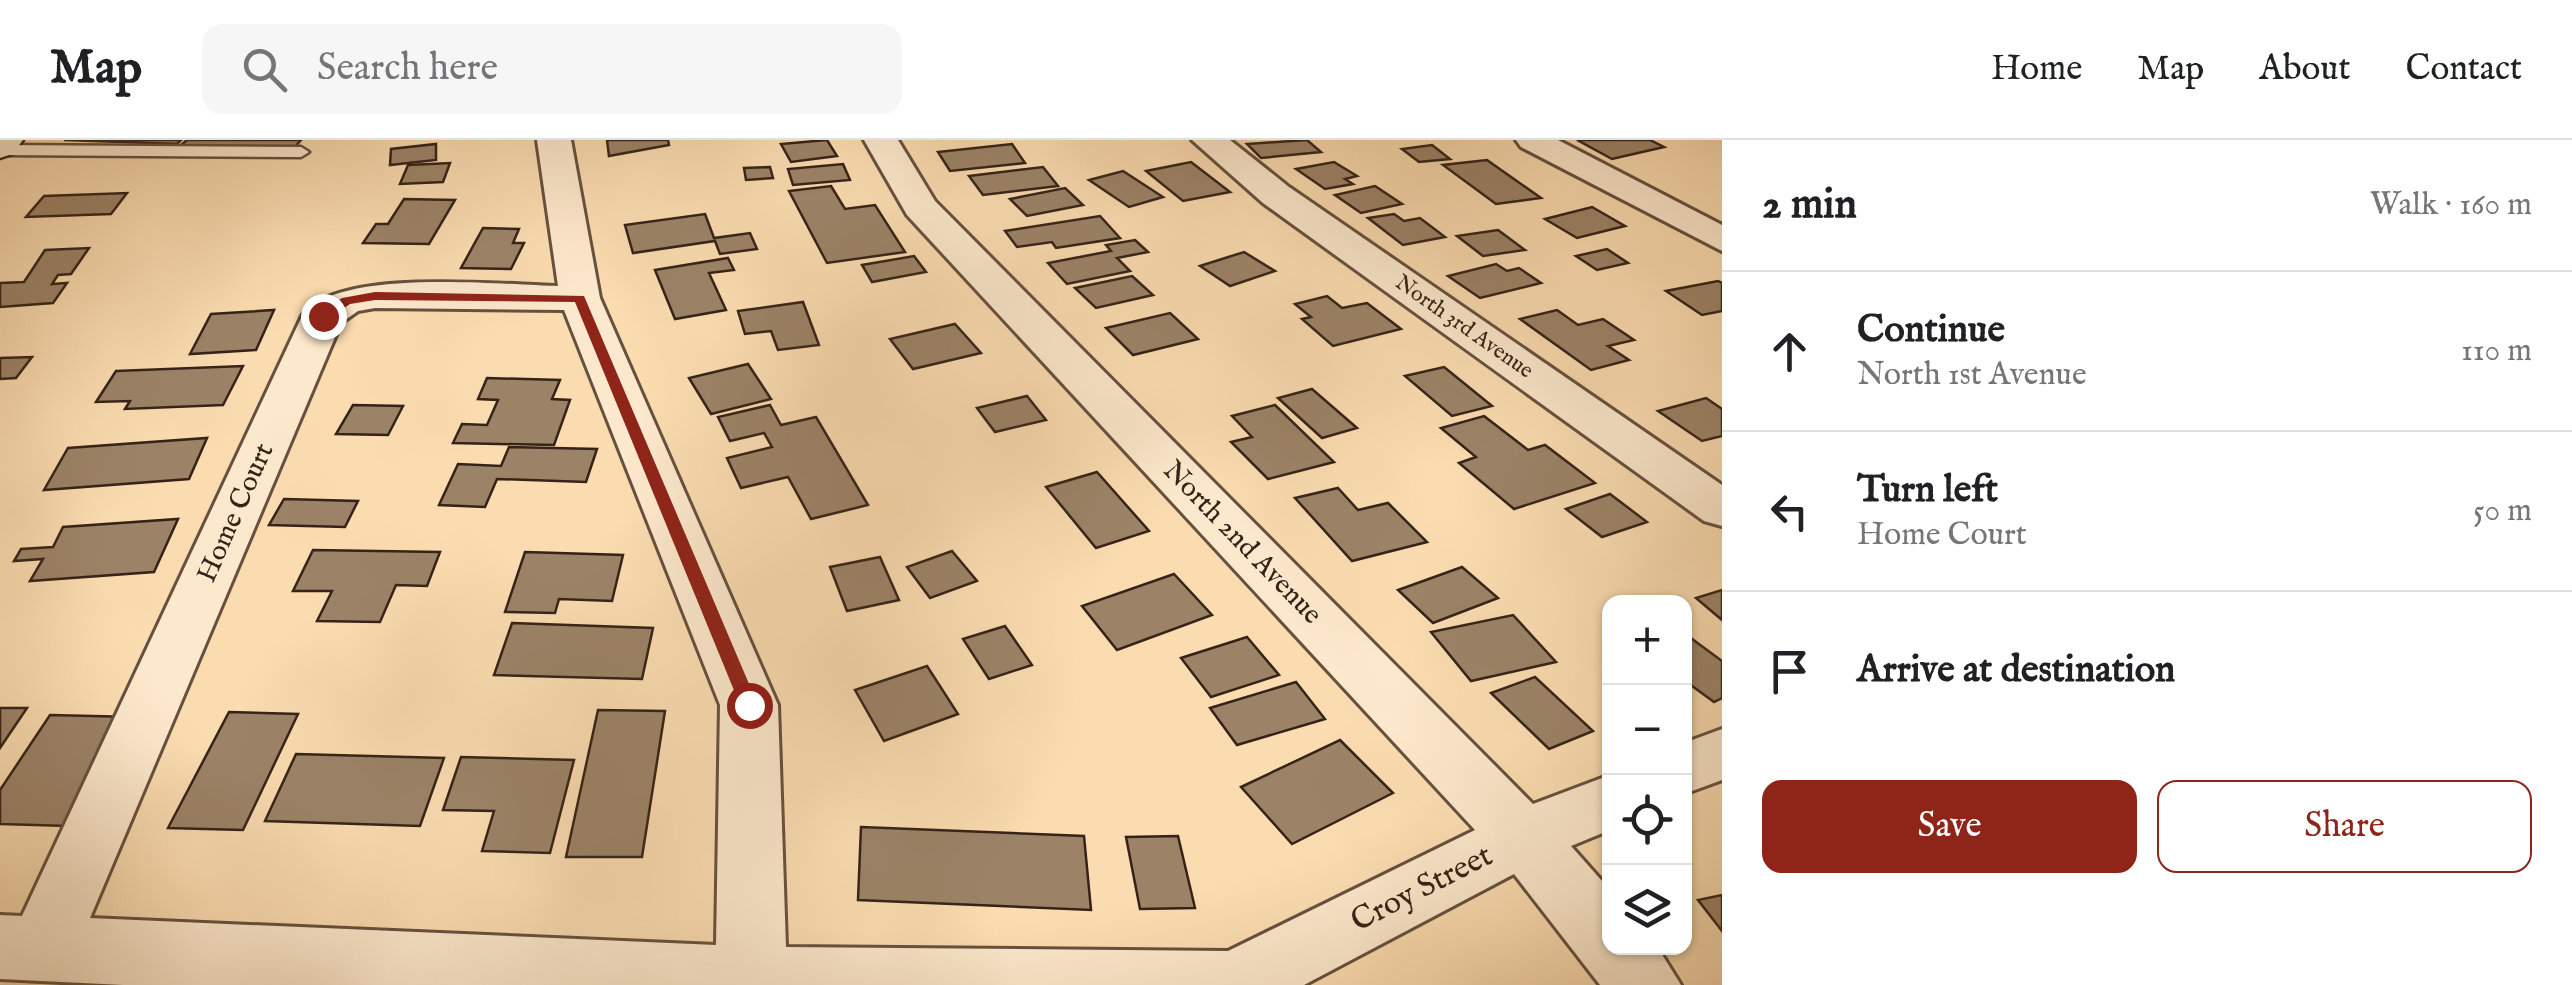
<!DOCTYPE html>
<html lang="en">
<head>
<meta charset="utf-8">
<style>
  :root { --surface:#fff; --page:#f6f6f6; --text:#202124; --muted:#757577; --line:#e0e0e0; --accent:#8f2418 }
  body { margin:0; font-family:"IM FELL English",serif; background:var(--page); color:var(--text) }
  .controls { position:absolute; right:30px; bottom:30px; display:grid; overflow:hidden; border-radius:20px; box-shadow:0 2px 8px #0004 }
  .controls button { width:90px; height:90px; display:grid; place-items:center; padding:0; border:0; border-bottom:2px solid var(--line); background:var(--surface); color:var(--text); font:50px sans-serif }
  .stop { position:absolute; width:30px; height:30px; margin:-22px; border:8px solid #8f2418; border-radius:50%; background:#fff }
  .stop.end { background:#8f2418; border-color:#fff; box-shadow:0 2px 10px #0008 }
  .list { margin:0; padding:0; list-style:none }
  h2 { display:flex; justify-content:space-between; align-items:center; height:130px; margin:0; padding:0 40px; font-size:42px }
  h2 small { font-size:32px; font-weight:400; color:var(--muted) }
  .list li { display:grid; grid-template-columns:65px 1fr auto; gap:30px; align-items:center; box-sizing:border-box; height:160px; padding:0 40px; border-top:2px solid var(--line) }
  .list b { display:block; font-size:38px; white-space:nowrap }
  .list p { margin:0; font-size:32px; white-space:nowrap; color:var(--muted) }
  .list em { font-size:32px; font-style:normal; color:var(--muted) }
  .actions { display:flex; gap:20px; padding:30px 40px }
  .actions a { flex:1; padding:22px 0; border:2px solid var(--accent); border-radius:20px; text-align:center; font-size:35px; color:var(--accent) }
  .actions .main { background:var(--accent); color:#fff }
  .icon { flex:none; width:55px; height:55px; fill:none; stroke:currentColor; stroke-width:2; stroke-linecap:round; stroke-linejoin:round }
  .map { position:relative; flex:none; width:1722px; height:845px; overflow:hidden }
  header { display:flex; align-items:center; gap:60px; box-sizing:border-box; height:140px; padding:0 50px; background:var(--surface); border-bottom:2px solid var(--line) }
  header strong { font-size:48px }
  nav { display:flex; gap:55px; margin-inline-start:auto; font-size:35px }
  .search { width:700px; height:90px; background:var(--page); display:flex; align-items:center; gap:25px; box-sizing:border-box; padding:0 35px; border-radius:20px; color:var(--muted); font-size:38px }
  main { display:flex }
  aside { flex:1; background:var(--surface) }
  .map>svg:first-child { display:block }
</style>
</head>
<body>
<header>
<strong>Map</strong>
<div class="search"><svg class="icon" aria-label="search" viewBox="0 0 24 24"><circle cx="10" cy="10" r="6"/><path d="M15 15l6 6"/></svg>Search here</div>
<nav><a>Home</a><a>Map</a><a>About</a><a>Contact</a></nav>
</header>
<main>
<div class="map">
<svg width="1722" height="845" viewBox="0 0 1722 845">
  <rect width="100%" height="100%" fill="#fbdcb1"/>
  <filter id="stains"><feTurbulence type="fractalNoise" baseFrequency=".002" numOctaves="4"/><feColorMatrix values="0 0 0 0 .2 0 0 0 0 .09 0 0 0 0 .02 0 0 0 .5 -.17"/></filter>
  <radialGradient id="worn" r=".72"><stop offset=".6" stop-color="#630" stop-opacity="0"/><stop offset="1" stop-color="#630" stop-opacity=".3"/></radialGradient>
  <g fill="#9c8368" stroke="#352318" stroke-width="2.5">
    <path d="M64,0H181L177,4Z"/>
    <path d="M187,0H301L294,8L181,5Z"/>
    <path d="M607,0H668L669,5L609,16Z"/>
    <path d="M827,0L837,16L791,22L781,4Z"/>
    <path d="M1307,0L1321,12L1261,18L1247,4Z"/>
    <path d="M1577,0H1650L1664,7L1612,19Z"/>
    <path d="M436,4V20L390,25L391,9Z"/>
    <path d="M1012,4L1025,23L950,31L938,12Z"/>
    <path d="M1432,5L1450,19L1419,22L1402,9Z"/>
    <path d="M1487,20L1541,58L1496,64L1443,25Z"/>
    <path d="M1191,22L1230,52L1183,61L1146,31Z"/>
    <path d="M1334,22L1357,36L1345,39L1353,44L1325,49L1296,29Z"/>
    <path d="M450,23L443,42L400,44L408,25Z"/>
    <path d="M843,24L850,40L793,45L788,29Z"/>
    <path d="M770,27L773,38L746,40L744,28Z"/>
    <path d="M1043,27L1058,46L983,55L969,36Z"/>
    <path d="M1123,31L1163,57L1129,67L1089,40Z"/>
    <path d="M831,46L845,69L875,65L905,112L827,123L789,51Z"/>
    <path d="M1375,46L1402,64L1361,73L1335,55Z"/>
    <path d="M1065,48L1083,65L1027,76L1010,59Z"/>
    <path d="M127,53L111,74L26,77L44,56Z"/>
    <path d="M404,59L455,60L429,104L363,103L376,84H388Z"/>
    <path d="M1592,67L1625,86L1577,98L1545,79Z"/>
    <path d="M705,74L714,98L750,93L757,109L720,114L715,101L633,113L625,85Z"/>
    <path d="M1394,74L1404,81L1420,78L1445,97L1403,105L1368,78Z"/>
    <path d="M1100,76L1120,98L1056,108L1052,102L1017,107L1005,91Z"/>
    <path d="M483,88L519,89L513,103H524L511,129L461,128Z"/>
    <path d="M1498,90L1525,110L1483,116L1457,96Z"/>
    <path d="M1135,100L1148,112L1117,118L1130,131L1067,144L1048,123L1111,111L1106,105Z"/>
    <path d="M89,108L71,134L58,135L52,144L67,143L53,163L0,167V143L24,142L45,110Z"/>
    <path d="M1607,109L1628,123L1597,130L1576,116Z"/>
    <path d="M1244,112L1275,131L1230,146L1200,126Z"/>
    <path d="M914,116L926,132L872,142L862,125Z"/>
    <path d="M728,118L734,130L709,133L726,170L675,179L655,130Z"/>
    <path d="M1496,124L1507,131L1519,128L1541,143L1480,158L1448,136Z"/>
    <path d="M1132,136L1153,155L1096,168L1075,148Z"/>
    <path d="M1718,141L1722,143V171L1702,175L1666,151Z"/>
    <path d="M1327,156L1342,168L1367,163L1401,189L1333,206L1302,179L1311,177L1295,164Z"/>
    <path d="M803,162L819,205L778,210L771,191L745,194L738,171Z"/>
    <path d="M274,170L256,210L190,214L211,174Z"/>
    <path d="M1557,170L1578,185L1603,179L1634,200L1608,206L1629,220L1591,230L1520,179Z"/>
    <path d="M1170,173L1198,199L1133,215L1106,188Z"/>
    <path d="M955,184L981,213L913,229L890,199Z"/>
    <path d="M32,217L16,238L0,239V218Z"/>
    <path d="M748,224L771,259L711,274L689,238Z"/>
    <path d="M243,226L223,265L125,269L130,261L96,262L116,231Z"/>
    <path d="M1444,227L1492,266L1452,276L1405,236Z"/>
    <path d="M487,238L560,240L552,259L570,260L554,305L453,303L462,284L487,285L498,260L478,259Z"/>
    <path d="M1312,249L1357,288L1322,298L1278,258Z"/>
    <path d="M1027,256L1046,280L995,292L977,268Z"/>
    <path d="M1706,258L1722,269V296L1702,301L1658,271Z"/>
    <path d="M353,265L403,266L388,295L336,294Z"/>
    <path d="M770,265L781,285L816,277L868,365L811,379L788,337L741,348L727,318L772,307L764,293L730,301L718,277Z"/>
    <path d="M1275,265L1334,322L1268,339L1231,302L1252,297L1232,276Z"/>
    <path d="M1484,276L1528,310L1545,305L1595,343L1514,369L1459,323L1476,317L1441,288Z"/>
    <path d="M207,298L189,339L44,350L68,308Z"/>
    <path d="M509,307L597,309L586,342L497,339L485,367L439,365L458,324L501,326Z"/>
    <path d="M1097,332L1149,391L1096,408L1046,347Z"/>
    <path d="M1338,348L1358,370L1388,363L1427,402L1352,421L1295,358Z"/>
    <path d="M1610,354L1647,382L1602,397L1566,369Z"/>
    <path d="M284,359L358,361L345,387L269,385Z"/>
    <path d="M178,379L154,432L30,441L43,419L14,421L21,409L53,407L63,387Z"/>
    <path d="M313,410L440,412L427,446L396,445L380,482L317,481L332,451H293Z"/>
    <path d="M952,411L977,441L930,458L907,427Z"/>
    <path d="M525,412L623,415L612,461L559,459L555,473L505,472Z"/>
    <path d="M880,417L899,460L847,471L830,427Z"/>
    <path d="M1462,427L1498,458L1433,483L1398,450Z"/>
    <path d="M1174,434L1212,475L1117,510L1082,466Z"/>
    <path d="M1722,450V480L1696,458Z"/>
    <path d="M1513,475L1556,522L1471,541L1431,492Z"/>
    <path d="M512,483L653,488L642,539L494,535Z"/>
    <path d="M1005,486L1032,525L989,539L963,499Z"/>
    <path d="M1684,493L1722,521V558L1714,562L1684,540Z"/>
    <path d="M1247,497L1279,535L1211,557L1181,518Z"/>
    <path d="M927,526L958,574L884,601L855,550Z"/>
    <path d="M1535,537L1593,591L1549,609L1491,553Z"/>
    <path d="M1296,542L1325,579L1237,605L1210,568Z"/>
    <path d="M0,568H27L0,608Z"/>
    <path d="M598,570L665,571L642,717H566Z"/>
    <path d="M229,572L298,574L243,690L168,688Z"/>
    <path d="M50,575L133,577L68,686L0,684V650Z"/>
    <path d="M1340,600L1393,653L1292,704L1241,647Z"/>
    <path d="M296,614L444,618L420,686L265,681Z"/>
    <path d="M461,617L574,620L550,713L482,711L494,671L443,670Z"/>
    <path d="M861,687L1084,696L1091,770L858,760Z"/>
    <path d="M1178,696L1195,768L1140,769L1126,697Z"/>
    <path d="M1722,755V791L1698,760Z"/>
  </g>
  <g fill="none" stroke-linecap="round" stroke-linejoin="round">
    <g stroke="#66513e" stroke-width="5">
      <path id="lane" d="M0,5L301,7L309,12L301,17L0,15Z"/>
    </g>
    <g stroke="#66513e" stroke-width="6">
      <g id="street">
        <path d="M537,0H571L600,158L778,565L786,807L1228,811L1475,690L907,75L864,0H898L935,61L1533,664L1610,635V690L1571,706L1610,750V808H1658L1681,845H1600L1514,734L1304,845H123L0,839V775L22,776L302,176C336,127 500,145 558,146ZM375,168L564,170L720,565L716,805L90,778L341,183L358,171Z"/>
        <path d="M1192,0H1230L1289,47L1722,345V386L1704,381L1263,63Z"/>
        <path d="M1516,0H1558L1722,85V111L1521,7Z"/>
        <path d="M1722,589V640L1684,654V603Z"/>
      </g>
    </g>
    <g stroke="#352318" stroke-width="5">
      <path id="secondary" d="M0,0H23L12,14L0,18Z"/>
    </g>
    <use href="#lane" fill="#fce8cc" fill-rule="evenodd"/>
    <use href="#street" fill="#fce8cc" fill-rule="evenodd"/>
    <use href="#secondary" fill="#fce8cc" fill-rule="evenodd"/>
  </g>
  <path fill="#8f2418" d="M375,152L584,156L758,565L756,570L749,572L740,565L575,162L375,160L350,164L328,179L317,176L342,158Z"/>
  <g text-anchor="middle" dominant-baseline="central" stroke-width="9" stroke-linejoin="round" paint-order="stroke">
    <g font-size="22" fill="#352318" stroke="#fce8cc">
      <text transform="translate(1464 187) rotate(35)">North 3rd Avenue</text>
    </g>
    <g font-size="28" fill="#352318" stroke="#fce8cc">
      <text transform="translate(236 373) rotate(-66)">Home Court</text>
      <text transform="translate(1242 403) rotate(46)">North 2nd Avenue</text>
    </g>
    <g font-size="32" fill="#352318" stroke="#fce8cc">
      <text transform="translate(1422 749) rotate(-27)">Croy Street</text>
    </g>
  </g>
  <rect width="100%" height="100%" filter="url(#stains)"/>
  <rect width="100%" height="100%" fill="url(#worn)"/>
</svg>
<div class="controls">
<button>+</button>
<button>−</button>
<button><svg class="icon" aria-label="locate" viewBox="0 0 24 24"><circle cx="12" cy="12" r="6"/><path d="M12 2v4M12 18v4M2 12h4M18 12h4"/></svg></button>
<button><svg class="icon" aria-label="layers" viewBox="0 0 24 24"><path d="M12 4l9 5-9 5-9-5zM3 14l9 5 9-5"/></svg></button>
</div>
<div class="stop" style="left:749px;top:565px"></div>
<div class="stop end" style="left:323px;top:176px"></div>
</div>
<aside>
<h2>2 min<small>Walk · 160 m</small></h2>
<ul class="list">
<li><svg class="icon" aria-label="ahead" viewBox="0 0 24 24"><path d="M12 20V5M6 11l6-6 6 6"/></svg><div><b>Continue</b><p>North 1st Avenue</p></div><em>110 m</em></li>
<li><svg class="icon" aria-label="left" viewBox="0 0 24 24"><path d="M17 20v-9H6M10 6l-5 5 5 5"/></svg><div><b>Turn left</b><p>Home Court</p></div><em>50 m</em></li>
<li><svg class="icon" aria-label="arrive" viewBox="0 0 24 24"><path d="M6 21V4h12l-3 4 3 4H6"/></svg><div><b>Arrive at destination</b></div></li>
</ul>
<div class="actions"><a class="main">Save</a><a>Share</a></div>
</aside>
</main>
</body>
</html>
